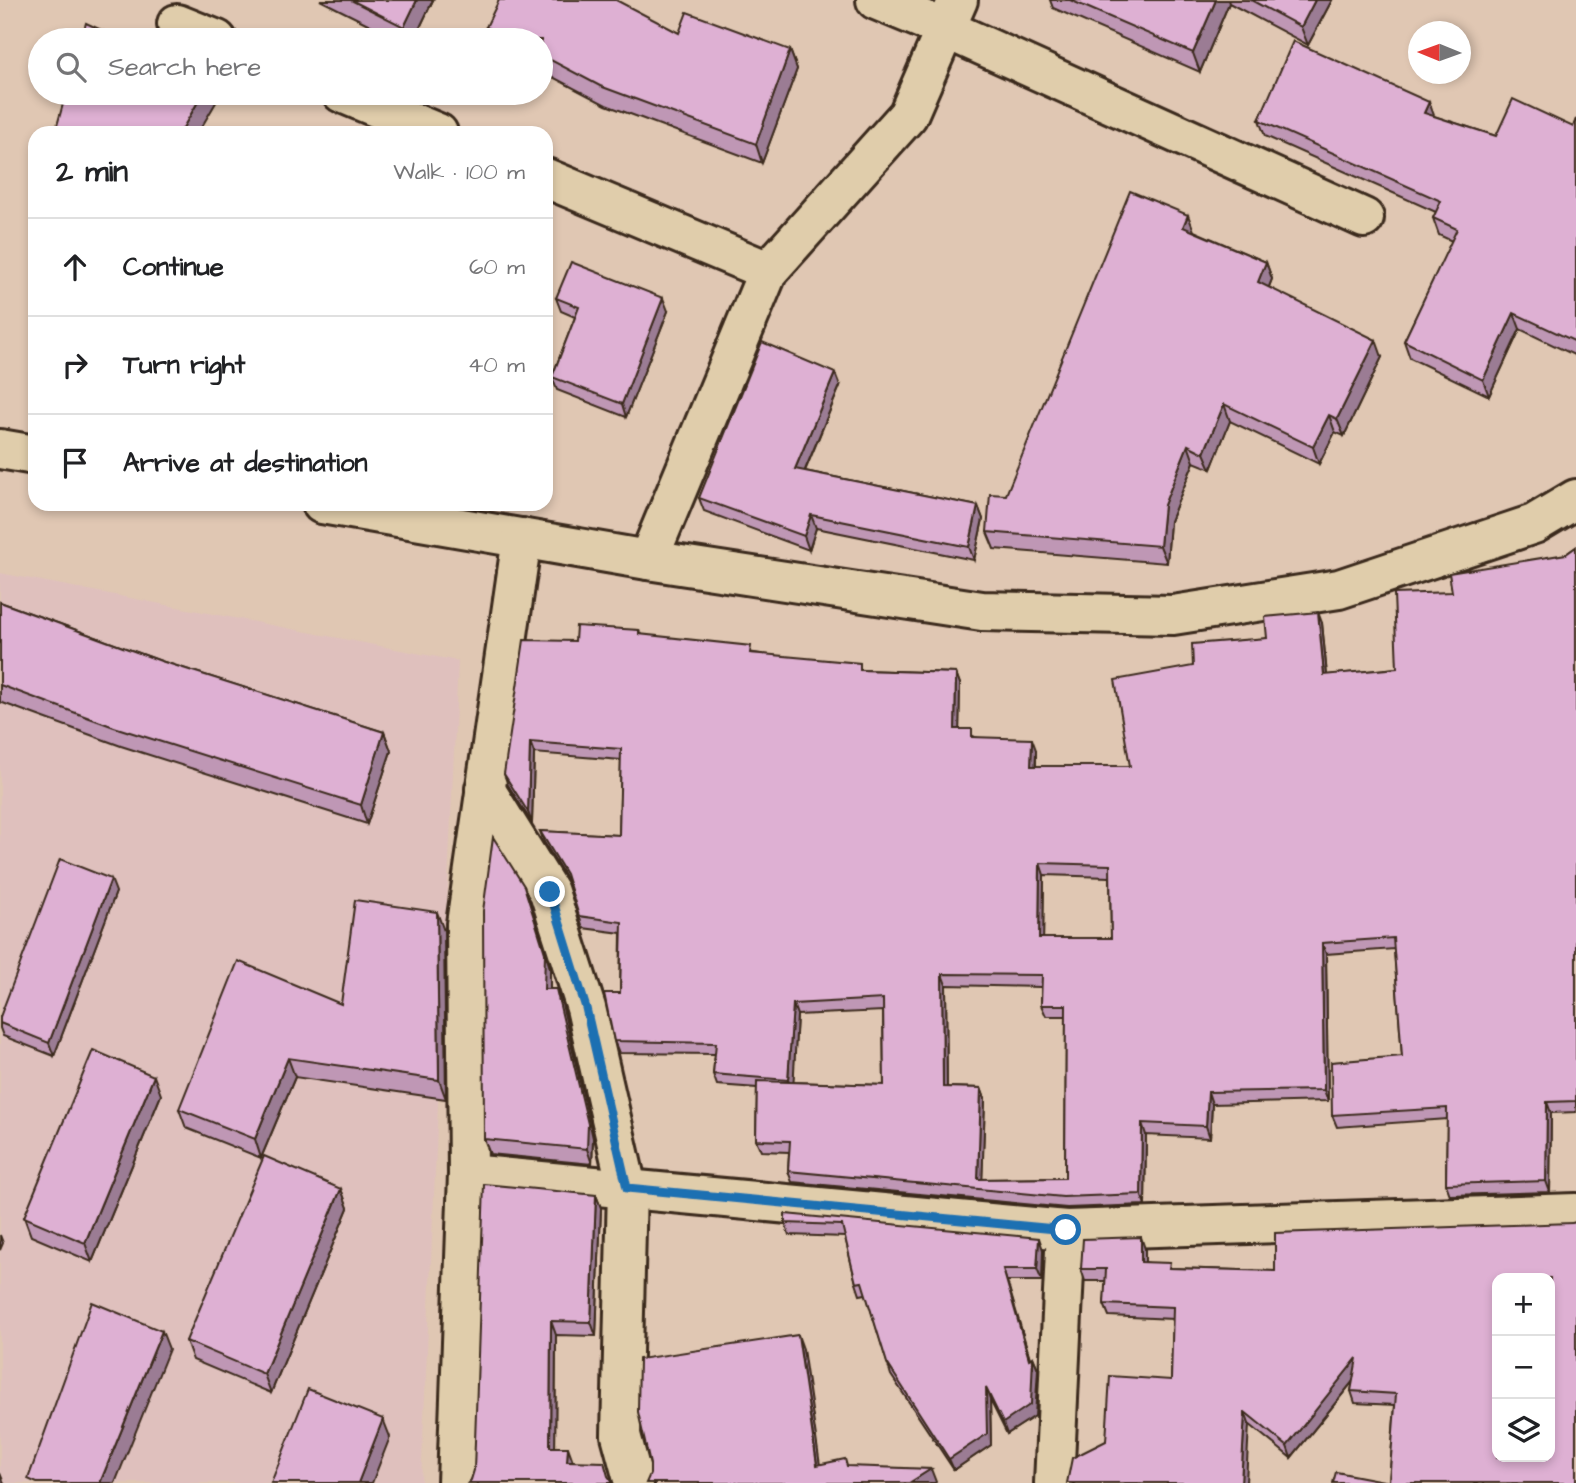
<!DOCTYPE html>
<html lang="en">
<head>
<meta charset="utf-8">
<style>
  :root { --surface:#fff; --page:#f6f6f6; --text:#202124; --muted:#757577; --line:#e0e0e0 }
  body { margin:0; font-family:"Architects Daughter",sans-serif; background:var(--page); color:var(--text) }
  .controls { position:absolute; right:21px; bottom:21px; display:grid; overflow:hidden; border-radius:14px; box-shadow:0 4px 10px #0003 }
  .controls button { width:63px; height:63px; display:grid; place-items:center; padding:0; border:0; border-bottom:2px solid var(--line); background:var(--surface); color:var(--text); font:35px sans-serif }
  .compass { position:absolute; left:1408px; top:21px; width:63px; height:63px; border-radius:50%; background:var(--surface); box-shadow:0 4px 10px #0003; rotate:271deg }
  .stop { position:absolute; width:21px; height:21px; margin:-16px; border:5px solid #1f6fb2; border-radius:50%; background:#fff }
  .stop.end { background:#1f6fb2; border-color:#fff; box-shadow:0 2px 7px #0008 }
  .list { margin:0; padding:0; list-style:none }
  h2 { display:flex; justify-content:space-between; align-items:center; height:91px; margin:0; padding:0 28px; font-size:30px }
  h2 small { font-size:23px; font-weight:400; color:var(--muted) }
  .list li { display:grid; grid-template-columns:46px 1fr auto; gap:21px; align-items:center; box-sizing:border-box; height:98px; padding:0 28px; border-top:2px solid var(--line) }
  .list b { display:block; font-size:26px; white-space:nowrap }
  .list em { font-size:23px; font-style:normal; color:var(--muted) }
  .icon { flex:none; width:38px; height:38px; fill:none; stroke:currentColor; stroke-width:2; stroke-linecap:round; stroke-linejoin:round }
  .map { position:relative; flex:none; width:1576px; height:1483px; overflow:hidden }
  .search { position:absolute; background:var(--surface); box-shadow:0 4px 10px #0003; left:28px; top:28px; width:525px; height:77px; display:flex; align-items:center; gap:18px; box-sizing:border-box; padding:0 24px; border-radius:38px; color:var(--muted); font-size:26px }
  .panel { position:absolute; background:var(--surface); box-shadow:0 4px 10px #0003; left:28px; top:126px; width:525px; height:385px; border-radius:21px }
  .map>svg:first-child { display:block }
</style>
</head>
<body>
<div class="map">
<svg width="1576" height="1483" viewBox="0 0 1576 1483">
  <rect width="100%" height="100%" fill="#e0c7b3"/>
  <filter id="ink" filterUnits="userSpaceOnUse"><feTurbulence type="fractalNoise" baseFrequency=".0143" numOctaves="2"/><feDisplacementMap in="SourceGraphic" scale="14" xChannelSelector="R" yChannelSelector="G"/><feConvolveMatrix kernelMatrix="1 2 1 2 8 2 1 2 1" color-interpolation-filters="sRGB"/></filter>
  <g filter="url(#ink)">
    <path fill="#dfc0bd" d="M0,573L458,661L421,1483H0Z"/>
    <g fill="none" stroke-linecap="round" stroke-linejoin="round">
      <g stroke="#3b2a1e" stroke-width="44">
        <g id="minor">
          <path d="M876,0L946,29L1364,218"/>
          <path d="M177,24L217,40"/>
          <path d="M342,93L438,133"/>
          <path d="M546,178L768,271"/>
          <path d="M0,449L35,455"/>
          <path d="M322,504L648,560L982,611L1173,615L1339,589L1534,524L1576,499"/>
          <path d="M648,560L768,271L908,115L958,0"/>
          <path d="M485,789L549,892L586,1008L627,1188L621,1435L634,1483"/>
          <path d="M468,1174L1066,1230L1576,1213"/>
          <path d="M457,1483L468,1174L466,924L522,538"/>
          <path d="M1054,1483L1066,1230"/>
        </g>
      </g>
      <use href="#minor" stroke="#e0cdab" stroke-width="38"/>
    </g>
    <g fill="#bf97b5" stroke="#3b2a1e" stroke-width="2" fill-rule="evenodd">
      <path d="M320,0H433L414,40H400Z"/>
      <path d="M1050,0H1332L1308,45L1229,3L1200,72L1053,8Z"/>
      <path d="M486,27L679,33L790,50L797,69L762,163L606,105L541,71V40H491Z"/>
      <path d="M1434,116L1496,136L1573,127L1576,119V356L1520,329L1489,396L1410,358L1404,341L1452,241L1439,235L1433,218L1436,212L1265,136L1259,120Z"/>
      <path d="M1194,231L1266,262L1272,279L1269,287L1382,357L1344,436L1335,432L1319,464L1230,421L1211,469L1194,462L1170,521L1167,563L994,549L987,532L1006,495Z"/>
      <path d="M556,298L668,311L626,417L557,390L552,377L575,317L561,311Z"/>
      <path d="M840,386L805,471L978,506L983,519L974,560L816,528L809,550L704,511L699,498Z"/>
      <path d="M1576,547V1112L1551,1113L1550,1192L1450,1195L1446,1184L1447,1119L1337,1127L1332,1115L1402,1056L1394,949L1326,954L1328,1101L1212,1104L1210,1138L1146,1135L1145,1205L1067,1208L792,1182L788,1171L789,1152L761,1151L756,1140L757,1088L717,1085L713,1074L715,1054L619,1053L614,1041L620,993L621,933L583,928L569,883L544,842L540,831L619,835L621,760L534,753L532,823L508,785L504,774L575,641L639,630L641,635L863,670L956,673L960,684L959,729L975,737L1036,750V766H1130L1193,666L1267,638L1322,623L1327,675L1397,668L1452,592L1566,554ZM1044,875L1110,877L1111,938H1043ZM946,985L1041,987V1005L1046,1016H1066L1065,1178L982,1179L985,1099L981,1088L947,1087ZM883,1011L884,1085L793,1082L797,1015Z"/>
      <path d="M0,602L161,661L384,732L391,751L367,824L121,746L0,702Z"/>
      <path d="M116,892L54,1056L3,1036L0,1028V1017Z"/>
      <path d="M529,901L550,968V989H556L562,1004L593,1138L592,1164L490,1154L484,1139Z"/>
      <path d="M444,931L446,1099L295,1077L261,1158L186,1128L179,1109L341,1004Z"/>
      <path d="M161,1095L92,1262L31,1236L24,1217Z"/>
      <path d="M341,1189L348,1208L271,1393L193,1360L186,1341Z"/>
      <path d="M596,1195L601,1208L596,1336L556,1335L555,1447L573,1461L610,1479L471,1480Z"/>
      <path d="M785,1214L1043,1250L1042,1281H1007L1030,1358L1033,1357L1038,1369L1035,1416L1007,1434L990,1400L991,1445L954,1470L891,1375L866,1294L860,1295L856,1283L845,1237L789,1235L785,1223Z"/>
      <path d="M1572,1223L1389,1482L1395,1405L1355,1403L1351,1391L1353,1381L1291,1458L1249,1424L1106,1441L1171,1380L1173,1319L1109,1316L1104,1304L1106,1281H1085L1081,1269L1145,1249V1262L1171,1268L1275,1271Z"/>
    </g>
    <g fill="#9b7b94" stroke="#3b2a1e" stroke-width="2">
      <path d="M417,0H433L414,40H409L404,27Z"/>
      <path d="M1216,0H1228L1229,3L1200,72L1193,53Z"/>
      <path d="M1315,0H1332L1308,45L1301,27Z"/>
      <path d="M790,50L797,69L762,163L756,144Z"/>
      <path d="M203,93H215L218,99L198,133H180Z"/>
      <path d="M1429,102L1435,118L1424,113Z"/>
      <path d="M1188,215L1194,231L1189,244L1183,227Z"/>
      <path d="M1266,262L1272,279L1264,299L1258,282Z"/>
      <path d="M663,298L668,311L626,417L622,404Z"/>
      <path d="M1514,313L1520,329L1489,396L1483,380Z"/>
      <path d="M1376,340L1382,357L1344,436L1337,419Z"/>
      <path d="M835,373L840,386L800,482L795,469Z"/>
      <path d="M1224,404L1230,421L1211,469L1204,453Z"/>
      <path d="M1329,415L1335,432L1319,464L1313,447Z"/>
      <path d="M1188,445L1194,462L1170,521L1167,563L1160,546L1164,505Z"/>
      <path d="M978,506L983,519L974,560L969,547Z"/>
      <path d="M811,515L816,528L809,550L804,536Z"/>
      <path d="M1318,612L1322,623L1328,687L1324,675Z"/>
      <path d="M956,673L960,684L959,740L955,729Z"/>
      <path d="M384,732L391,751L367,824L361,805Z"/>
      <path d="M1032,739L1036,750L1035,777L1031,766Z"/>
      <path d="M530,742L534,753L532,823L528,812Z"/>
      <path d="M1040,863L1044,875L1043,950L1039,938Z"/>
      <path d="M111,879L116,892L54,1056L49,1043Z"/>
      <path d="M524,886L550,968V1003L544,989Z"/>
      <path d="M437,912L444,931L446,1099L439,1080Z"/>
      <path d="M1322,943L1326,954L1328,1101L1324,1090Z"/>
      <path d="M942,974L946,985L947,1098L943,1087Z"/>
      <path d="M556,989L562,1004L593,1138L592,1164L587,1149Z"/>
      <path d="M793,1004L797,1015L793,1091L788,1080Z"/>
      <path d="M288,1058L295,1077L261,1158L255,1139Z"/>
      <path d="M154,1076L161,1095L92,1262L85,1243Z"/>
      <path d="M981,1088L985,1099L982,1190L978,1179Z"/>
      <path d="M1208,1092L1212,1104L1210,1138L1206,1126Z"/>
      <path d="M1547,1102L1551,1113L1550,1192L1546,1181Z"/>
      <path d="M1142,1123L1146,1135L1145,1205L1141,1194Z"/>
      <path d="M341,1189L348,1208L271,1393L264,1374Z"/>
      <path d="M596,1195L601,1208L596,1336L591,1322Z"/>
      <path d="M0,1235L3,1243L0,1250Z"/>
      <path d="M1141,1237L1145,1249V1274L1141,1262Z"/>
      <path d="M1039,1238L1043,1250L1042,1281L1037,1269Z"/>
      <path d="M1003,1269L1033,1369V1357L1038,1369L1035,1416L1007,1434L1003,1423L1029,1359Z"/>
      <path d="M551,1321L556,1335L555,1460L550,1447Z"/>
      <path d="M162,1331L169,1349L115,1483H100Z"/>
      <path d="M798,1335L803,1349L822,1479L817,1465Z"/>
      <path d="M1357,1358L1362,1370L1291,1458L1287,1446Z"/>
      <path d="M986,1388L990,1400L991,1445L954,1470L949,1459Z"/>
      <path d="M1245,1412L1249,1424L1246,1483H1241Z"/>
      <path d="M383,1419L390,1437L372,1483H358Z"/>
      <path d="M568,1447L573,1461H567Z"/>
      <path d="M931,1469L936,1482L935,1483H909Z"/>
      <path d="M0,1473L4,1483H0Z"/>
    </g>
    <g fill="#deb0d3" stroke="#3b2a1e" stroke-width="2" fill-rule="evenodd">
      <path d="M351,0H417L404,27Z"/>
      <path d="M499,0H616L679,33L687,12L790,50L756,144L600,86L541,55V40H512L486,27Z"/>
      <path d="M1070,0H1216L1193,53Z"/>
      <path d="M1251,0H1315L1301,27Z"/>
      <path d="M86,23L123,40H81Z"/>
      <path d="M1293,41L1429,102L1424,113L1496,136L1513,99L1573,127L1576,119V342L1514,313L1483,380L1404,341L1457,229L1433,218L1441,201L1259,120Z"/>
      <path d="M66,93H203L180,133H55Z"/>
      <path d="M1130,191L1188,215L1183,227L1266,262L1258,282L1376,340L1337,419L1329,415L1313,447L1224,404L1204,453L1188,445L1164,505L1160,546L987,532L990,494L1006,495Z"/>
      <path d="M571,262L663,298L622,404L552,377L579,307L556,298Z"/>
      <path d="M762,342L835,373L795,469L978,506L969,547L811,515L804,536L699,498Z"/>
      <path d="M1576,547V1101L1547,1102L1546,1181L1446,1184L1447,1108L1332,1115L1331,1062L1402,1056L1393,938L1322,943L1324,1090L1208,1092L1206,1126L1142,1123L1141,1194L1063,1197L788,1171L790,1141L756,1140L757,1081L884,1085L883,999L793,1004L788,1080L713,1074L716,1043L614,1041L604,993H620L622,922L579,916L566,874L540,831L619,835L621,749L530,742L528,812L504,774L524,640L575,641L576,626L639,630V634L751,646L750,653L860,663V670L956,673L955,729H972V737L1032,739L1031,766H1130L1115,680L1193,666L1192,644L1267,638L1265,617L1318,612L1324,675L1397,668L1394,594L1452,592L1449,573L1566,554ZM1040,863L1110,865L1111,938H1039ZM942,974L1042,975L1041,1005H1066L1065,1178L978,1179L981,1088L943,1087Z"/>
      <path d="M0,602L161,661L384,732L361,805L114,727L0,685Z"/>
      <path d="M493,837L524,886L545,953L544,989H556L588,1124L587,1149L484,1139L483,911Z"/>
      <path d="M60,859L111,879L49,1043L0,1023V1017Z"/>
      <path d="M355,900L437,912L439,1080L288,1058L255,1139L179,1109L238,961L341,1004Z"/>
      <path d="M93,1050L154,1076L85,1243L24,1217Z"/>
      <path d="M264,1156L341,1189L264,1374L186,1341Z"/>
      <path d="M484,1184L596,1195L591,1322L551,1321L550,1447H568L567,1461L604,1462L608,1476L613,1483H468L471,1480L474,1470Z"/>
      <path d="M785,1214L1039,1238L1037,1269H1003L1029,1359L1033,1357L1031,1404L1003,1423L986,1388L987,1434L949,1459L887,1363L862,1282L856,1283L842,1225L785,1223Z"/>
      <path d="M1576,1222V1483H1333L1336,1472L1389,1482L1396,1394L1351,1391L1357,1358L1287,1446L1245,1412L1241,1483H1067L1072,1458L1106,1441L1110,1376L1171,1380L1173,1307L1104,1304L1106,1269H1081L1083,1239L1141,1237V1262L1170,1263L1169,1268L1275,1271V1233L1572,1223ZM1497,1278H1550V1457H1497Z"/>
      <path d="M92,1302L162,1331L100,1483H37L28,1479Z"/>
      <path d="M798,1335L817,1465L845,1459L847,1466L931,1469L909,1483H646L650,1474V1464L638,1412L639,1359Z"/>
      <path d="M308,1389L383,1419L358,1483H271Z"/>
    </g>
  </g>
  <g fill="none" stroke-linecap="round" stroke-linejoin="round" filter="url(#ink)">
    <path stroke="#1f6fb2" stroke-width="9" d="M550,892L586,1008L627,1188L1066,1230"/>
  </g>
</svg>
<div class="controls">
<button>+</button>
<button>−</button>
<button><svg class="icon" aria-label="layers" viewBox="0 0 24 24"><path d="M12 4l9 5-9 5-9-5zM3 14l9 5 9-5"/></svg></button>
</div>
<svg class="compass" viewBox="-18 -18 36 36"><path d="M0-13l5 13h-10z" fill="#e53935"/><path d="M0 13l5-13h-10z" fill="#757577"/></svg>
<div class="stop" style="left:1066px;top:1230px"></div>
<div class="stop end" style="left:550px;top:892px"></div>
<div class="search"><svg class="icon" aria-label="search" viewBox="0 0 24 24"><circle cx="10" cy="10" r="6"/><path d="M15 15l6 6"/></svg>Search here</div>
<section class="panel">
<h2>2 min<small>Walk · 100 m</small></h2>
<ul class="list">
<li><svg class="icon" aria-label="ahead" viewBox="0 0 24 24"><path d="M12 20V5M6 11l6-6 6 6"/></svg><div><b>Continue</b></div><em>60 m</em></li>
<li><svg class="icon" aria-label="right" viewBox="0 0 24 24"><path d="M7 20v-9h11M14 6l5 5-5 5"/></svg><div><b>Turn right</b></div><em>40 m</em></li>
<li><svg class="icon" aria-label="arrive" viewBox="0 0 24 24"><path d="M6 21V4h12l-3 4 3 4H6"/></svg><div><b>Arrive at destination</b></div></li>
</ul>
</section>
</div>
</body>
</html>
